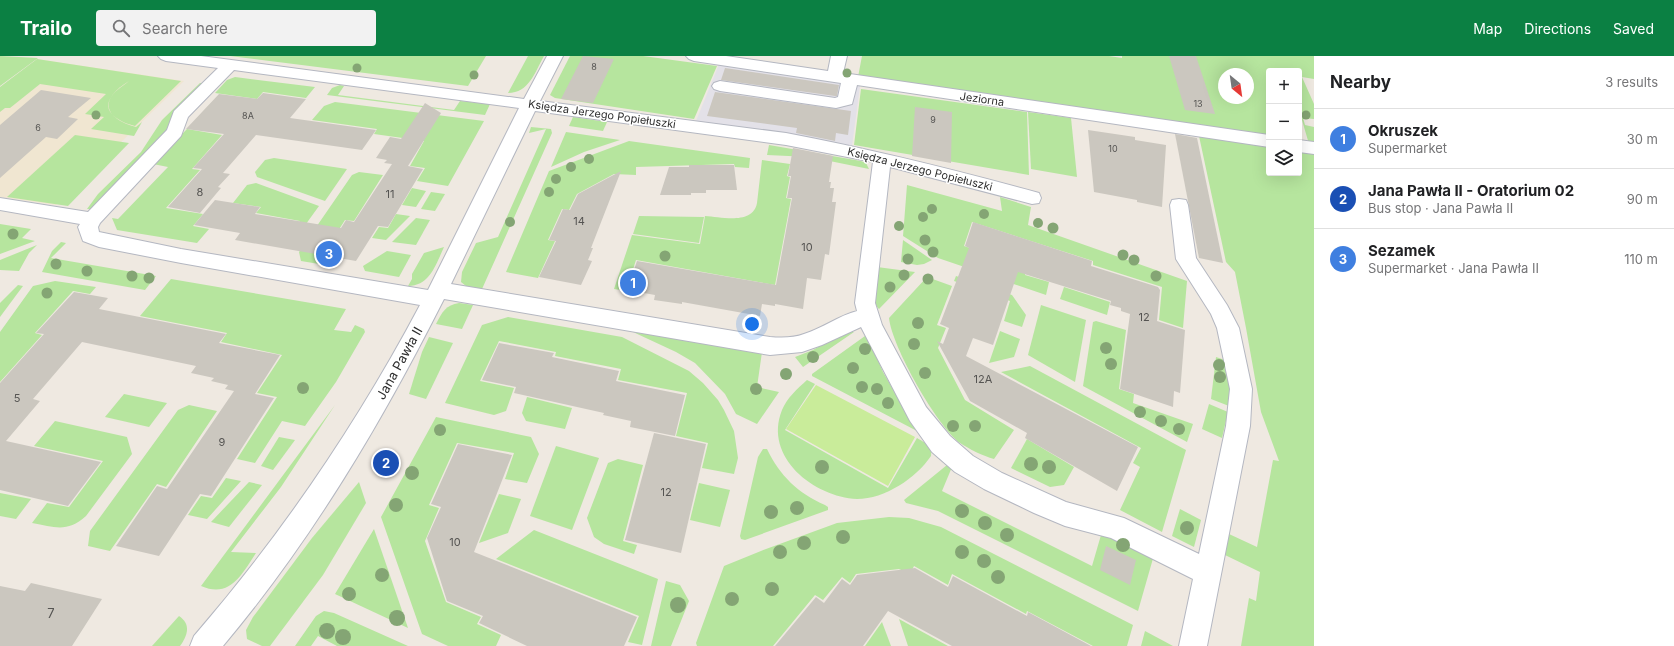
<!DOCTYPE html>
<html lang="en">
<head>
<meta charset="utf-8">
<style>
  :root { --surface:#fff; --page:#f2f2f2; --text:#202124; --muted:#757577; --line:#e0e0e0; --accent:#0b8043 }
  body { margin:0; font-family:Inter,sans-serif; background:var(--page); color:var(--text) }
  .controls { position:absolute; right:12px; top:12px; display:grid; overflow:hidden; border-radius:4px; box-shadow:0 4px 16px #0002 }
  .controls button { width:36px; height:36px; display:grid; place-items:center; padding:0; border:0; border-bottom:1px solid var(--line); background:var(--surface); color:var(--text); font:20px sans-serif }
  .compass { position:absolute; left:1218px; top:12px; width:36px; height:36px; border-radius:50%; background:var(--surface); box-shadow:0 4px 16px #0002; rotate:151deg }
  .you { position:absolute; left:752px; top:268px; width:14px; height:14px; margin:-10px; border:3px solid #fff; border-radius:50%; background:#1a73e8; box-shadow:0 0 0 6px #1a73e833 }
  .badge { display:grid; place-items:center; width:26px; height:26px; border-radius:50%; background:var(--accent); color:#fff; font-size:13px; font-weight:700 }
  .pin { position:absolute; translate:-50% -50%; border:2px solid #fff; box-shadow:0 1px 4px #0006 }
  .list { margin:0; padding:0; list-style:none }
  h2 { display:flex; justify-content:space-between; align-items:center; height:52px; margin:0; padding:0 16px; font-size:17px }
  h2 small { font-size:13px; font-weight:400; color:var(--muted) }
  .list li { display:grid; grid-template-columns:26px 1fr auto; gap:12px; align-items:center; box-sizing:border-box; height:60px; padding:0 16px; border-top:1px solid var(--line) }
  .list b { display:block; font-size:15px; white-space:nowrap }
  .list p { margin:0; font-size:13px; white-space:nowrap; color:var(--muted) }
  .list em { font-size:13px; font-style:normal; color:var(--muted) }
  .icon { flex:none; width:22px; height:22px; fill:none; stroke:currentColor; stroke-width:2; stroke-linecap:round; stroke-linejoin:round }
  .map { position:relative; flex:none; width:1314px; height:590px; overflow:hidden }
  header { display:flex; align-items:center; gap:24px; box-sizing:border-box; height:56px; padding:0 20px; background:var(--accent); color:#fff }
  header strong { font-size:19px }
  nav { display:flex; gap:22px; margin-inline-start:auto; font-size:14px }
  .search { width:280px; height:36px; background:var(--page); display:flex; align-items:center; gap:10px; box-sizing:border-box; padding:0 14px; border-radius:4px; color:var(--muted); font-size:15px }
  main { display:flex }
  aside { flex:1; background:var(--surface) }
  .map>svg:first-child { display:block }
</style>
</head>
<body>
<header>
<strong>Trailo</strong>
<div class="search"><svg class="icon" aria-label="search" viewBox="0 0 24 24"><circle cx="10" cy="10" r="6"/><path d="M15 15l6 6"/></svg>Search here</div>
<nav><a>Map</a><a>Directions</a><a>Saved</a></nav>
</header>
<main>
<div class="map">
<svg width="1314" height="590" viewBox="0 0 1314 590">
  <rect width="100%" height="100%" fill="#efe9e1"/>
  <path fill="#e3e1e8" d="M719,8L860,30L852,90L696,65Z"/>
  <path fill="#f0e6d1" d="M37,3L184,25L56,149L0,141V31Z"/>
  <g fill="#b6e59e" fill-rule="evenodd">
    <path d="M0,0L38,2L0,30Z"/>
    <path d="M230,0H486L468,30Z"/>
    <path d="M528,0H544C535,16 529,37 508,37Z"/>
    <path d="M570,0H643L717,10L694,63L555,42L550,39Z"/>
    <path d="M862,0H1109L1122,2V0H1314V23L1302,21L1314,48V63L1303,62L1305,69L1314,71V89L1309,88L1299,54V15H1269V83L858,21ZM1224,18H1248V42H1224Z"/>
    <path d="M37,3L181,25L135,70C123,67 102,58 110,43C113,36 123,30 129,25C99,43 103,62 136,71L142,66L134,80L91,73L104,61L85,58L106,38L40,28L10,52H5L0,56V31Z"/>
    <path d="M235,21L315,31L306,42L263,36L257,43L215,37L227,24Z"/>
    <path d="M200,27H203L173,58L167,77L91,153H87L98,138L141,96L162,64Z"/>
    <path d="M340,29L344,30L338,39L454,54L460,45L490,48L485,59L327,39L332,32Z"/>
    <path d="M861,33L1027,56L1029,119L854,89Z"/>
    <path d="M335,46L484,65L448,130L417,125L425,112L410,110L424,85L374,78L377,73L312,64L324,50Z"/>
    <path d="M1028,56L1071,62L1077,121L1031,113Z"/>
    <path d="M573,61L607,66L603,75L569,70Z"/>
    <path d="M531,71L551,73L552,77L482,233L466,230L461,226L462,216L476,187L498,181L546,73L529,77Z"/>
    <path d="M187,73L222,79L192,113L200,114L166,152L203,158L193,170L209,173L197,187L117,174L112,162L118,163L168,111L153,108Z"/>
    <path d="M566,76L620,84L584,96L551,111Z"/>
    <path d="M75,79L129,87L68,150L7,141Z"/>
    <path d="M1199,80L1269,90V117H1299V95L1314,97V590H1241L1249,542L1256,545L1260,516L1225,499L1229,478L1257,491L1273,404L1279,405L1261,356L1246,272L1235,216L1226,206Z"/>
    <path d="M629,85L750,102L749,112L735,111L734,108L636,111V119L614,118L577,138L569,154L562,153L548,184L555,185L538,222L506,216L549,115Z"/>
    <path d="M769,89L861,105L866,107L869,113L810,101L767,99Z"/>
    <path d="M274,102L347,113L325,145L257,121L255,116L265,104Z"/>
    <path d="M762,104L790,108L787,120L790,121L786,142L791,143L775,229L636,204L626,235L614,233L632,179L700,188L705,160C722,161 753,169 757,147Z"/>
    <path d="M359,116L383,119L354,165L345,164L322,200L336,202L331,210L301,205L299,196L352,119Z"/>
    <path d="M256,127L319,150L298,179L290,178L300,165L256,157L261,151L233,147L247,129Z"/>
    <path d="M907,129L1002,155L1000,141L1031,151L1028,169L1187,225L1183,272L1159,264L1162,231L1093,209V205L972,166L964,190L994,200L988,219L938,202L903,180Z"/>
    <path d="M412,132L426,135L416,151L402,149Z"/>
    <path d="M431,136L445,138L435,155L421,153Z"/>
    <path d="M396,158L410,160L386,184L372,182L379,171L388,172Z"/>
    <path d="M639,160L704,161L699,187L633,178Z"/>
    <path d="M416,162L430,164L416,189L392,186Z"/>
    <path d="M0,168L31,173L22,182L35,185L0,198Z"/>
    <path d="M903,184L932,204L924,208L917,209L901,206Z"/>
    <path d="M61,186L66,187L51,202L156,220L145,234L42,216L52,195Z"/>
    <path d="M37,189L29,197L19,215L0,214V204Z"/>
    <path d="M444,191C436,208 430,230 408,230L412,223V218L424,197Z"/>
    <path d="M387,195L411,199L399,221L365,215L363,210Z"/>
    <path d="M1005,209L1025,216V219L1049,226L1046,239L1002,224Z"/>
    <path d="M877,211L915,216L879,253C870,244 876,223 877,211Z"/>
    <path d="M956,220L1012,239L1026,259L1022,271L1004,265L1010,245L954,225Z"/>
    <path d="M927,221L952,230L937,269L946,272L938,292L965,344L1014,374L994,403C983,400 969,393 960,387C937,370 892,291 889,262Z"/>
    <path d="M171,223L346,253L334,274L351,276L355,269L364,273L365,276L336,326L305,370L282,365L255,407L237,403L277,341L257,337L282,299L221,286L227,277L140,260Z"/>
    <path d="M55,225L96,231L90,238L73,235L35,277L42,279L0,326V276L33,230Z"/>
    <path d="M18,229L23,230L0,261V247Z"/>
    <path d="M1064,231L1110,246L1107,259L1060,243Z"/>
    <path d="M459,247L473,249L462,273L436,268C442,256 446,249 459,247Z"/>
    <path d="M1041,249L1086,264L1075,326L1028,299Z"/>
    <path d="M508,261L622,281L689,315L703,327L718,344L724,354L734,375L738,402L734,418L702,412L708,387L676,380L687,337L618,324L621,313L555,300L556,296L499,285L480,325L514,332L506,355L494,359L445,347L482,269Z"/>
    <path d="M1096,265L1126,274L1119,333L1134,338L1133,347L1193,368L1187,386L1083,330L1093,266Z"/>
    <path d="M1000,275L1020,283L1014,301L989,307Z"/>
    <path d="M633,276L762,296L757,331L779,336L757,368L736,358L725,338L695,307L676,296Z"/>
    <path d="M849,276H854L803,311L795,301L813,294L837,280Z"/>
    <path d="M865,280L869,283L883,316L917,375L812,320V318Z"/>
    <path d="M429,281L453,287L426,343L409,338L422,296Z"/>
    <path d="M1216,301L1225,304L1231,329L1229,350L1211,343Z"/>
    <path d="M1030,310L1186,394L1162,476L1120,454L1140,411L1133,407L1141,392L1001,316Z"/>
    <path d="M807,324L815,328L785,374L888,432L917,382C925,387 933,389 931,400C916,422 885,443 857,443C814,441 763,401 782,354C787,342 797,333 807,324Z"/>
    <path d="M124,338L167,347L149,371L105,361Z"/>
    <path d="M527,341L572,352L565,373L526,365L522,357Z"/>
    <path d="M1209,348L1228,356L1222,382L1202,373Z"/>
    <path d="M189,349L217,355L166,431L157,428L110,495L88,490L90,475L178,354Z"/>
    <path d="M335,349L281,431L231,496L256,497C242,518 230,543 201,530Z"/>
    <path d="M436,361L531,381L539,398L527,427L505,423L514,397L457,387L429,449L439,452L425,485L446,546L481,561L477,568L501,579L496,590H448L422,578L381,461Z"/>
    <path d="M55,365L127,381L132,398L86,460C67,477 55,471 32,467L47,447L69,451L103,405L34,390Z"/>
    <path d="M279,381L295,384L273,414L261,410Z"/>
    <path d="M1027,383L1074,411L1064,429L1050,431L1011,412Z"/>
    <path d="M556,390L599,402L572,474L530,460Z"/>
    <path d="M763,393H767C780,420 798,437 825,449L828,451V454L745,484L741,483L740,480L758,401Z"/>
    <path d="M618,403L643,409L623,485L637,489L634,498L604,488L594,481L587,462L608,407Z"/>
    <path d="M947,409L952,411L942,435L1092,510L1101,479L1104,477L1154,499L1138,555L938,455L906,447L904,444Z"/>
    <path d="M226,422L241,425L207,463L188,459L201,440L212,442Z"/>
    <path d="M249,426L262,429L229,471L211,466Z"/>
    <path d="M359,426L366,447L323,519L270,590H262L247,583L246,574L253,561L312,482Z"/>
    <path d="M699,427L730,434L720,471L690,464Z"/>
    <path d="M0,437L31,443L16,463L0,460Z"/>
    <path d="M499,438L521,443L508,477L479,487Z"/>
    <path d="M1180,453L1201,464L1194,491L1172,480Z"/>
    <path d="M889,461L909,462L941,471L1133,569L1127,590H1093L1027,555L1026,558L952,518L948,529L914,510L910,518L899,513L856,518L850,527L842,521L823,544L815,539L773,590H697L696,587L724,510L766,493L837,467Z"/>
    <path d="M374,473L408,572L335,538Z"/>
    <path d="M534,474L658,523L642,589L628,586L639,560L496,503Z"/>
    <path d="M666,525L680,529L689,545L671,590H651Z"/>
    <path d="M324,555L334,557L408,590H337L318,580L311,590H295L316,560Z"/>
    <path d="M179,560C191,568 188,579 180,590H152Z"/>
    <path d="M899,563L948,590H908Z"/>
    <path d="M882,566L891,590H865Z"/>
    <path d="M1145,575L1173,590H1141Z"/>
  </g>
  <path fill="#c9ec9a" d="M816,329L915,381L888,430L786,373Z"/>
  <g fill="#cbc7bf">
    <path d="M583,0L614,3L593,47L561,43Z"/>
    <path d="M1169,0H1196L1215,58L1185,54Z"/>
    <path d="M725,12L839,29L837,40H835L721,24Z"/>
    <path d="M41,34L91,42L68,61L78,63L57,83L46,81L0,122V69Z"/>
    <path d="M715,36L851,55L848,79L836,77L835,85L796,77L797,72L707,60Z"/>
    <path d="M263,37L306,43L290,62L376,74L362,94L256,79L223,117L203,114L230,118L218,131L221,132L200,157L168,151L202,113L193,112L224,78L186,73L219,38L257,43Z"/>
    <path d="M425,47L441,57L408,110L423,113L388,171L378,170L356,205L235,184L240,177L194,169L215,144L260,151L255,158L341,172L346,164L354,166L392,108L384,107L387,104L376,102L390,81L401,83Z"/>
    <path d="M915,51L952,56L951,107L912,100Z"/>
    <path d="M1088,74L1135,81V84L1166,89L1162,151L1137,146V144L1094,136Z"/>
    <path d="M1175,78L1197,82L1223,207L1199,202Z"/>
    <path d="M793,92L833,100L829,126H831L830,132H834L832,146H836L829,199L825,198L821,224L807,222L803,253L775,248V250L762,248L760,260L682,246V248L654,244L655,239L627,234L637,205L776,229L792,142H787L791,120H788Z"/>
    <path d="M689,109H734L737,134H706V137H691V139H660L669,111H689Z"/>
    <path d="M621,115L591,192H593L588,204L592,205L581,229L539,221L556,185L549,184L563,153L570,154L578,138Z"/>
    <path d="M973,166L1092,205L1091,210L1158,231L1160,234L1157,265L1185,274L1180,337L1174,335L1173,351L1120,333L1130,258L1121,255V252L1110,249L1111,245L1018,216L993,289L973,282L966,300L1138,391L1117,435L1025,382L1027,377L970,345L937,285L943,288L949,272L940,268L969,192L965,190Z"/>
    <path d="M74,236L108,242L99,253L226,278L219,287L280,299L255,338L274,342L211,440L200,438L159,500L116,490L157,430L167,433L234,335L225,333L228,329L211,325L214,322L191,317L196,310L82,286L33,343L40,345L6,385L101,406L68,450L0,434V327L44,278L36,277Z"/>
    <path d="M499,287L554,297L552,301L619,315L616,325L685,339L675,380L630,371L631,365L603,359L604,357L514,337L516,331L482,324Z"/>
    <path d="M654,377L706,388L681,497L625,484Z"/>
    <path d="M458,388L512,399L474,496L637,561L624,590H527L479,567L483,560L447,545L427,482L441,451L431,448Z"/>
    <path d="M1106,490L1136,504L1130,529L1100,514Z"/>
    <path d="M915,512L948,531L953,520L1027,560L1028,556L1091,590H952L888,555L863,590H775L816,541L824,547L842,523L850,529L857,519Z"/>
    <path d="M31,527L102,543L72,590H0V530L25,535Z"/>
  </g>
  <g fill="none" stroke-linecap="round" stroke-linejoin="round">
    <g stroke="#b4b7c1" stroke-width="2">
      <g id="minor">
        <path d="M158,0H201L524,43L547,0H563L540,45L786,77C871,93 955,114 1039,137L1041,142L1039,147L1032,148L890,111L875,247L882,269L926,351L950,380L973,400L1002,417L1066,446L1124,462L1199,498L1226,370L1230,333L1217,272L1211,258L1176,203L1170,149L1172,144L1179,143L1186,144L1188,149L1196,202L1227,249L1239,272L1252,333L1250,370L1207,590H1179L1193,523L1111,482L1065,470L1034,457L984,433L955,416L932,396L910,365L861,271L822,289L802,296L770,299L444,243C382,366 312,484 223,590H190L194,580C282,478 357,368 420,249L181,207L99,191L83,185L78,171L80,168L0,154V142L88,156L167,74L174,55L218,12L166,5L161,3ZM234,14L519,52L428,234L181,193L99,176L98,171L100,167L181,80L188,61ZM535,55L786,89L873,106L855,247L857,255C838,260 823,272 804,278C794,282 781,282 770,281L451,228Z"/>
        <path d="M686,0H726L828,15L831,0H847L843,17L1269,79V91L857,29L852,48L836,52L720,35L714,33L712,30L714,27L720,25L835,42L838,41L841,27L694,5L689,3Z"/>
        <path d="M1299,84L1314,86V98L1299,96Z"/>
      </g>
    </g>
    <use href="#minor" fill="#fff" fill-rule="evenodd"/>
  </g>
  <g fill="#84a574">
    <circle cx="357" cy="12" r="4.5"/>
    <circle cx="847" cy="17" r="4.5"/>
    <circle cx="474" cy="19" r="4.5"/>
    <circle cx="96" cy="59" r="4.5"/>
    <circle cx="1306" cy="59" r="4.5"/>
    <circle cx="589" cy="103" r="5"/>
    <circle cx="571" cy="111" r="5"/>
    <circle cx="556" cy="123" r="5"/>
    <circle cx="549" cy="136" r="5"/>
    <circle cx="932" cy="153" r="5"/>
    <circle cx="984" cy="158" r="5"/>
    <circle cx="923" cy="161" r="5"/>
    <circle cx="510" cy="166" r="5"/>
    <circle cx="1038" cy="167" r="5"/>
    <circle cx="899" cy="170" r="5"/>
    <circle cx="1053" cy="172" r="5.5"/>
    <circle cx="13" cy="178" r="5.5"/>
    <circle cx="925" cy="184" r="5.5"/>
    <circle cx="933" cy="196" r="5.5"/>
    <circle cx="1123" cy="199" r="5.5"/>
    <circle cx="665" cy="200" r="5.5"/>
    <circle cx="908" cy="203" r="5.5"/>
    <circle cx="1134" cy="204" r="5.5"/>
    <circle cx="56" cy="208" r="5.5"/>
    <circle cx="87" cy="215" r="5.5"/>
    <circle cx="904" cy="219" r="5.5"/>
    <circle cx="132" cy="220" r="5.5"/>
    <circle cx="1156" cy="220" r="5.5"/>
    <circle cx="149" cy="222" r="5.5"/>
    <circle cx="928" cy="223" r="5.5"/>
    <circle cx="890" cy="231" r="5.5"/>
    <circle cx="47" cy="237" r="5.5"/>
    <circle cx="918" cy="267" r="6"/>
    <circle cx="914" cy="288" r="6"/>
    <circle cx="1106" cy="292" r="6"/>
    <circle cx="865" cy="293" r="6"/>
    <circle cx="813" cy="301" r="6"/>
    <circle cx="1111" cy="308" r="6"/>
    <circle cx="1219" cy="309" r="6"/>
    <circle cx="853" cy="312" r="6"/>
    <circle cx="925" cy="317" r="6"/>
    <circle cx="786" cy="318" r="6"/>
    <circle cx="1220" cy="321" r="6"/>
    <circle cx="862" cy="331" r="6"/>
    <circle cx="303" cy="332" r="6"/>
    <circle cx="756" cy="333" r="6"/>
    <circle cx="877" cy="333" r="6"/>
    <circle cx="888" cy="347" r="6"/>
    <circle cx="1140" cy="356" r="6"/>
    <circle cx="1161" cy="365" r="6"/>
    <circle cx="953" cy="370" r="6"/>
    <circle cx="975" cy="370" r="6"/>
    <circle cx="1179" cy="373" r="6"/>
    <circle cx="440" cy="374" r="6"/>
    <circle cx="1031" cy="408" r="7"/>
    <circle cx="822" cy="411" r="7"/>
    <circle cx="1049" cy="411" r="7"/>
    <circle cx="412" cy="417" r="7"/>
    <circle cx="396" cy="449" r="7"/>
    <circle cx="797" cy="452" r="7"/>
    <circle cx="962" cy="455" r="7"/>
    <circle cx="771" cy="456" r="7"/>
    <circle cx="985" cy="467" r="7"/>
    <circle cx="1187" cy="472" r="7"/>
    <circle cx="1007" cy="479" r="7"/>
    <circle cx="843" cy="481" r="7"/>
    <circle cx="804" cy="487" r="7"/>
    <circle cx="1123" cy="489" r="7"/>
    <circle cx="780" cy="496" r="7"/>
    <circle cx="962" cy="496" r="7"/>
    <circle cx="984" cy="505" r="7"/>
    <circle cx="382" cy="519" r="7"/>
    <circle cx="998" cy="521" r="7"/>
    <circle cx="772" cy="533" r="7"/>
    <circle cx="349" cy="538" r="7"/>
    <circle cx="732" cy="543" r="7"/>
    <circle cx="678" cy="549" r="8"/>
    <circle cx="397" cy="562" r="8"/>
    <circle cx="327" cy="575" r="8"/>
    <circle cx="343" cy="581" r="8"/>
  </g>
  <g text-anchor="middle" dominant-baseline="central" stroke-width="3" stroke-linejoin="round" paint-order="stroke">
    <g font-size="9" fill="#555452">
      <text x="594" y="10">8</text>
      <text x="1198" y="47">13</text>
      <text x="248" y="59">8A</text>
      <text x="933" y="63">9</text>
      <text x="38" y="71">6</text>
      <text x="1113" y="92">10</text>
    </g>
    <g font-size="11" fill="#2e2e2e" stroke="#fff">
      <text transform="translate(982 43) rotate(8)">Jeziorna</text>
      <text transform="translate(602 58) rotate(8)">Księdza Jerzego Popiełuszki</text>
      <text transform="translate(920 113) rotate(14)">Księdza Jerzego Popiełuszki</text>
    </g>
    <g font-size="11" fill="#555452">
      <text x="200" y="136">8</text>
      <text x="390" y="138">11</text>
      <text x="579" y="165">14</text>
      <text x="807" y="191">10</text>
      <text x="1144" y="261">12</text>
      <text x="983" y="323">12A</text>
      <text x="17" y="342">5</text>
      <text x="222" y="386">9</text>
      <text x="666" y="436">12</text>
      <text x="455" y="486">10</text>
    </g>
    <g font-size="13" fill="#2e2e2e" stroke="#fff">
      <text transform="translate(399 307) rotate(-61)">Jana Pawła II</text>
    </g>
    <g font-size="13" fill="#555452">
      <text x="51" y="557">7</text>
    </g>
  </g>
</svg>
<div class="controls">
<button>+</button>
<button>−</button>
<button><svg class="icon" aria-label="layers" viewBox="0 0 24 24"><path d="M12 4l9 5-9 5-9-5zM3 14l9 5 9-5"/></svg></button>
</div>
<svg class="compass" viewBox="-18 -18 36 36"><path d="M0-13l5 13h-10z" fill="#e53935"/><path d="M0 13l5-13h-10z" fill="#757577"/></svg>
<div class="you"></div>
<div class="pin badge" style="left:633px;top:227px;background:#3f7fe0">1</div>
<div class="pin badge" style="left:386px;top:407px;background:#1a4fb4">2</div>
<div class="pin badge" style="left:329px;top:198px;background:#3f7fe0">3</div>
</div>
<aside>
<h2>Nearby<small>3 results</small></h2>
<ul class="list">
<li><span class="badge" style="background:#3f7fe0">1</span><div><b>Okruszek</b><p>Supermarket</p></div><em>30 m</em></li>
<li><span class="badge" style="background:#1a4fb4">2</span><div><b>Jana Pawła II - Oratorium 02</b><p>Bus stop · Jana Pawła II</p></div><em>90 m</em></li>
<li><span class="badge" style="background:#3f7fe0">3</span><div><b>Sezamek</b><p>Supermarket · Jana Pawła II</p></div><em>110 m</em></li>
</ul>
</aside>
</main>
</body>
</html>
